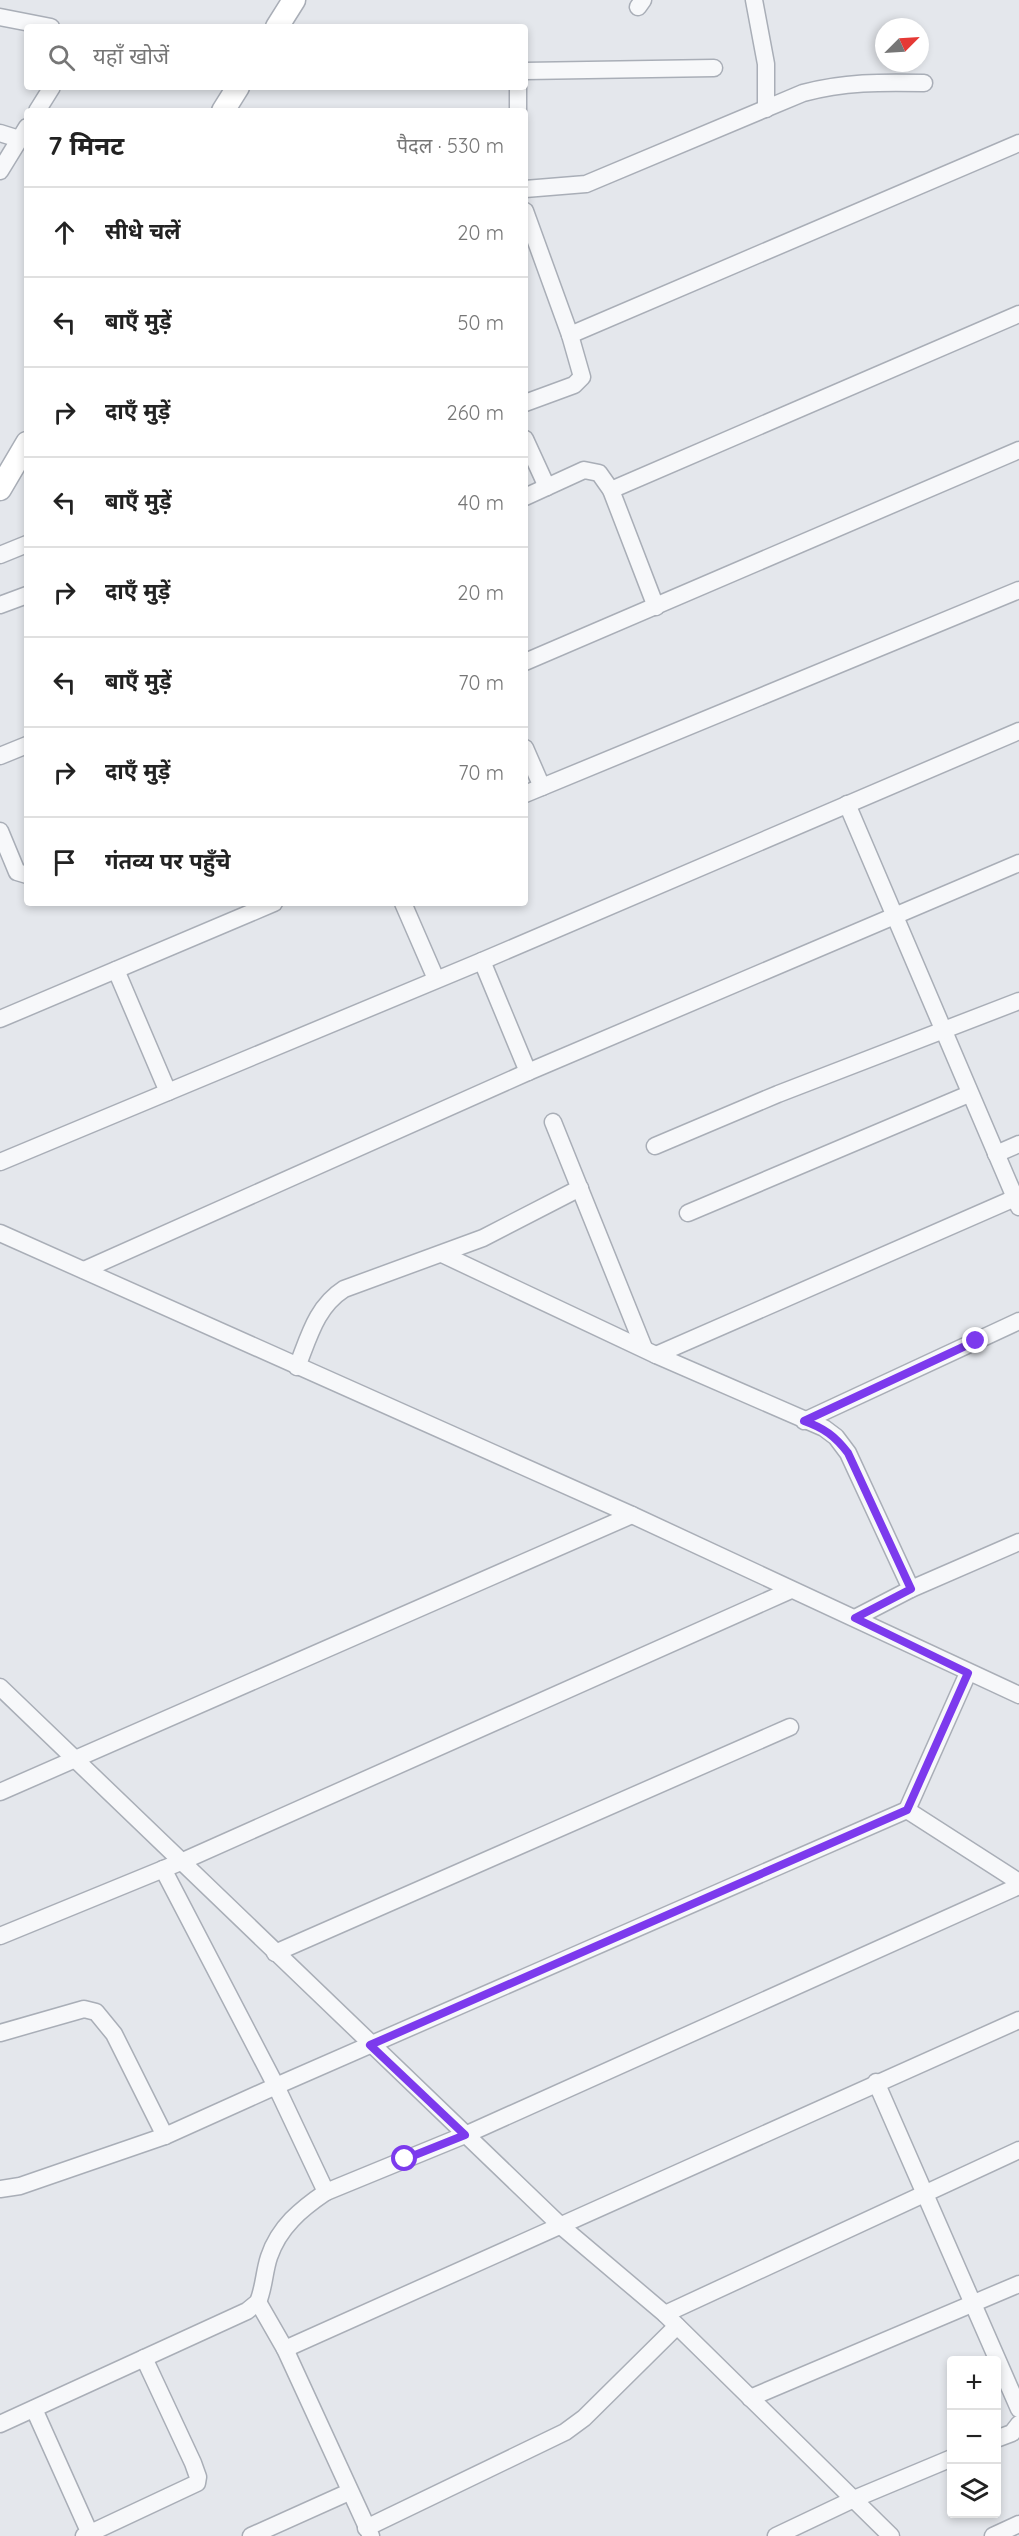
<!DOCTYPE html>
<html lang="hi">
<head>
<meta charset="utf-8">
<style>
  :root { --surface:#fff; --page:#f2f2f2; --text:#222; --muted:#767676; --line:#e0e0e0 }
  body { margin:0; font-family:Quicksand,"Noto Sans Devanagari",sans-serif; background:var(--page); color:var(--text) }
  .controls { position:absolute; right:18px; bottom:18px; display:grid; overflow:hidden; border-radius:6px; box-shadow:0 3px 9px #0003 }
  .controls button { width:54px; height:54px; display:grid; place-items:center; padding:0; border:0; border-bottom:2px solid var(--line); background:var(--surface); color:var(--text); font:30px sans-serif }
  .compass { position:absolute; left:875px; top:18px; width:54px; height:54px; border-radius:50%; background:var(--surface); box-shadow:0 3px 9px #0003; rotate:66deg }
  .stop { position:absolute; width:18px; height:18px; margin:-14px; border:4px solid #7c3aed; border-radius:50%; background:#fff }
  .stop.end { background:#7c3aed; border-color:#fff; box-shadow:0 2px 6px #0008 }
  .list { margin:0; padding:0; list-style:none }
  h2 { display:flex; justify-content:space-between; align-items:center; height:78px; margin:0; padding:0 24px; font-size:26px }
  h2 small { font-size:20px; font-weight:400; color:var(--muted) }
  .list li { display:grid; grid-template-columns:39px 1fr auto; gap:18px; align-items:center; box-sizing:border-box; height:90px; padding:0 24px; border-top:2px solid var(--line) }
  .list b { display:block; font-size:22px; white-space:nowrap }
  .list em { font-size:20px; font-style:normal; color:var(--muted) }
  .icon { flex:none; width:33px; height:33px; fill:none; stroke:currentColor; stroke-width:2; stroke-linecap:round; stroke-linejoin:round }
  .map { position:relative; flex:none; width:1019px; height:2536px; overflow:hidden }
  .search { position:absolute; background:var(--surface); box-shadow:0 3px 9px #0003; left:24px; top:24px; width:504px; height:66px; display:flex; align-items:center; gap:15px; box-sizing:border-box; padding:0 21px; border-radius:6px; color:var(--muted); font-size:22px }
  .panel { position:absolute; background:var(--surface); box-shadow:0 3px 9px #0003; left:24px; top:108px; width:504px; height:798px; border-radius:6px }
  .map>svg:first-child { display:block }
</style>
</head>
<body>
<div class="map">
<svg width="1019" height="2536" viewBox="0 0 1019 2536">
  <rect width="100%" height="100%" fill="#e4e7ec"/>
  <g fill="none" stroke-linecap="round" stroke-linejoin="round">
    <g stroke="#a9aeb7" stroke-width="19">
      <g id="street">
        <path d="M754,0L766,64V109"/>
        <path d="M638,7L643,0"/>
        <path d="M0,17L51,27"/>
        <path d="M525,71L714,68"/>
        <path d="M37,111L52,87"/>
        <path d="M518,111V87"/>
        <path d="M0,133L19,139"/>
        <path d="M0,171L27,127"/>
        <path d="M525,189L586,184L803,93C844,82 881,82 924,83"/>
        <path d="M525,211L570,335L582,377L574,385L525,403"/>
        <path d="M570,335L1019,143"/>
        <path d="M525,439L547,487"/>
        <path d="M611,490L1019,314"/>
        <path d="M525,497L584,470L599,473L611,490L656,607"/>
        <path d="M0,555L27,544"/>
        <path d="M0,605L27,595"/>
        <path d="M525,662L1019,450"/>
        <path d="M525,748L542,787"/>
        <path d="M0,756L27,745"/>
        <path d="M525,794L1019,590"/>
        <path d="M847,804L1019,1207"/>
        <path d="M0,831L17,872L27,875"/>
        <path d="M403,903L436,979"/>
        <path d="M482,961L528,1072"/>
        <path d="M116,970L168,1092"/>
        <path d="M0,1019L274,903"/>
        <path d="M553,1122L644,1348"/>
        <path d="M655,1146L778,1094L1019,1001"/>
        <path d="M996,1154L1019,1144"/>
        <path d="M0,1162L482,961L1019,731"/>
        <path d="M688,1213L969,1094"/>
        <path d="M0,1233L632,1515L1019,1695"/>
        <path d="M442,1254L656,1355L824,1428L836,1437L848,1453L911,1589"/>
        <path d="M84,1270L528,1072L1019,863"/>
        <path d="M656,1355L1015,1198"/>
        <path d="M297,1367C309,1337 316,1307 344,1289L483,1238L580,1188"/>
        <path d="M804,1421L1019,1321"/>
        <path d="M855,1618L911,1589L1019,1542"/>
        <path d="M0,1687L561,2226L665,2314L891,2536"/>
        <path d="M0,1792L632,1515"/>
        <path d="M907,1810L968,1673"/>
        <path d="M0,1936L183,1861L791,1590"/>
        <path d="M275,1953L790,1727"/>
        <path d="M0,2033L84,2009L96,2012L114,2034L165,2136"/>
        <path d="M876,2082L1019,2409"/>
        <path d="M0,2189L20,2186L165,2136L276,2086L907,1810L1019,1882"/>
        <path d="M326,2192L465,2135L1019,1886"/>
        <path d="M258,2302L285,2349L371,2536"/>
        <path d="M665,2314L1019,2150"/>
        <path d="M285,2349L1019,2020"/>
        <path d="M750,2398L1019,2284"/>
        <path d="M34,2409L91,2536"/>
        <path d="M0,2424L247,2311L258,2302C264,2288 264,2272 269,2257C279,2227 301,2209 326,2192L276,2086L163,1869"/>
        <path d="M996,2439L1012,2433L1019,2424"/>
        <path d="M366,2528L565,2432L584,2418L677,2326"/>
        <path d="M84,2536L197,2483L198,2477L193,2463L144,2358"/>
        <path d="M251,2536L349,2492"/>
        <path d="M776,2536L854,2499L952,2458"/>
        <path d="M993,2536L1019,2524"/>
      </g>
    </g>
    <g stroke="#a9aeb7" stroke-width="25">
      <g id="secondary">
        <path d="M277,27L294,0"/>
        <path d="M223,111L238,87"/>
        <path d="M0,489L27,443"/>
      </g>
    </g>
    <use href="#street" stroke="#f7f8fa" stroke-width="16"/>
    <use href="#secondary" stroke="#fff" stroke-width="22"/>
  </g>
  <g fill="none" stroke-linecap="round" stroke-linejoin="round">
    <path stroke="#7c3aed" stroke-width="8" d="M405,2159L465,2135L370,2045L907,1810L968,1673L855,1618L911,1589L848,1453C835,1436 824,1428 804,1421L976,1341"/>
  </g>
</svg>
<div class="controls">
<button>+</button>
<button>−</button>
<button><svg class="icon" aria-label="layers" viewBox="0 0 24 24"><path d="M12 4l9 5-9 5-9-5zM3 14l9 5 9-5"/></svg></button>
</div>
<svg class="compass" viewBox="-18 -18 36 36"><path d="M0-13l5 13h-10z" fill="#e53935"/><path d="M0 13l5-13h-10z" fill="#767676"/></svg>
<div class="stop" style="left:405px;top:2159px"></div>
<div class="stop end" style="left:976px;top:1341px"></div>
<div class="search"><svg class="icon" aria-label="search" viewBox="0 0 24 24"><circle cx="10" cy="10" r="6"/><path d="M15 15l6 6"/></svg>यहाँ खोजें</div>
<section class="panel">
<h2>7 मिनट<small>पैदल · 530 m</small></h2>
<ul class="list">
<li><svg class="icon" aria-label="ahead" viewBox="0 0 24 24"><path d="M12 20V5M6 11l6-6 6 6"/></svg><div><b>सीधे चलें</b></div><em>20 m</em></li>
<li><svg class="icon" aria-label="left" viewBox="0 0 24 24"><path d="M17 20v-9H6M10 6l-5 5 5 5"/></svg><div><b>बाएँ मुड़ें</b></div><em>50 m</em></li>
<li><svg class="icon" aria-label="right" viewBox="0 0 24 24"><path d="M7 20v-9h11M14 6l5 5-5 5"/></svg><div><b>दाएँ मुड़ें</b></div><em>260 m</em></li>
<li><svg class="icon" aria-label="left" viewBox="0 0 24 24"><path d="M17 20v-9H6M10 6l-5 5 5 5"/></svg><div><b>बाएँ मुड़ें</b></div><em>40 m</em></li>
<li><svg class="icon" aria-label="right" viewBox="0 0 24 24"><path d="M7 20v-9h11M14 6l5 5-5 5"/></svg><div><b>दाएँ मुड़ें</b></div><em>20 m</em></li>
<li><svg class="icon" aria-label="left" viewBox="0 0 24 24"><path d="M17 20v-9H6M10 6l-5 5 5 5"/></svg><div><b>बाएँ मुड़ें</b></div><em>70 m</em></li>
<li><svg class="icon" aria-label="right" viewBox="0 0 24 24"><path d="M7 20v-9h11M14 6l5 5-5 5"/></svg><div><b>दाएँ मुड़ें</b></div><em>70 m</em></li>
<li><svg class="icon" aria-label="arrive" viewBox="0 0 24 24"><path d="M6 21V4h12l-3 4 3 4H6"/></svg><div><b>गंतव्य पर पहुँचे</b></div></li>
</ul>
</section>
</div>
</body>
</html>
